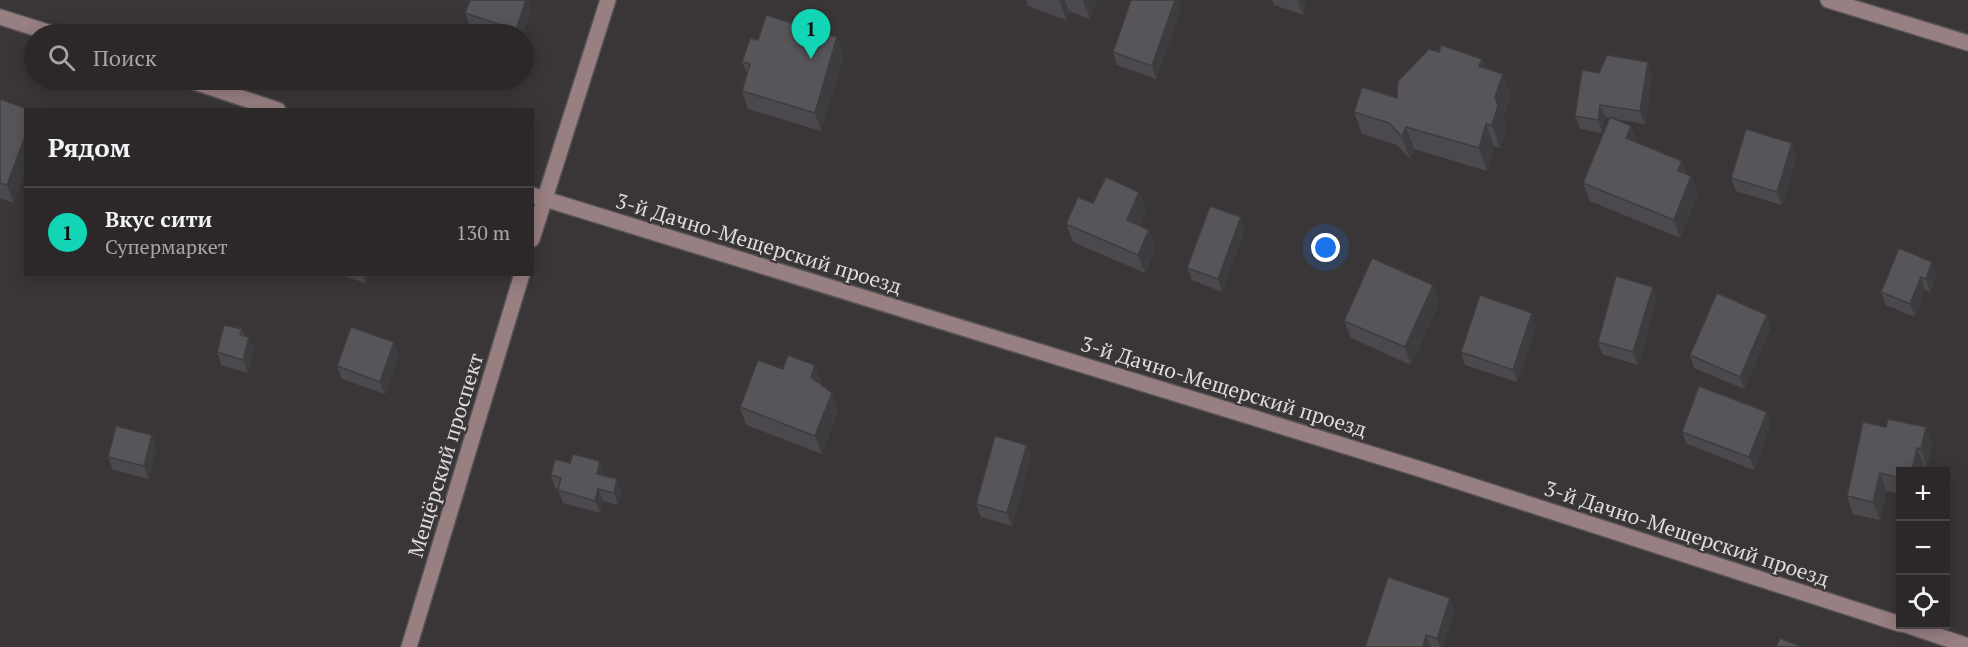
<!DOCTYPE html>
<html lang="ru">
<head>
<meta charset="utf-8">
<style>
  :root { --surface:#2c282a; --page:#383436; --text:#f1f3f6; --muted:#a6a6a8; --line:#484447; --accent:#11d5b4 }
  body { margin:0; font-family:"PT Serif",serif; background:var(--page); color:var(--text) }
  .controls { position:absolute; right:18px; bottom:18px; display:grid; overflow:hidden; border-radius:0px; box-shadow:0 3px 15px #0003 }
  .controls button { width:54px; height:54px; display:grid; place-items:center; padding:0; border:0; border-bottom:2px solid var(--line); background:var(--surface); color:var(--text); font:30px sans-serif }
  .you { position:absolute; left:1326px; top:248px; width:21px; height:21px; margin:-15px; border:4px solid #fff; border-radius:50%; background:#1a73e8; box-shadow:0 0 0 9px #1a73e833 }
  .badge { display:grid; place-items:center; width:39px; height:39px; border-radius:50%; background:var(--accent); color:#111; font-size:20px; font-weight:700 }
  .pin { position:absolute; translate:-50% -50px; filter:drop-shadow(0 2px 3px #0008) }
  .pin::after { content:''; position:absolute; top:32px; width:21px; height:18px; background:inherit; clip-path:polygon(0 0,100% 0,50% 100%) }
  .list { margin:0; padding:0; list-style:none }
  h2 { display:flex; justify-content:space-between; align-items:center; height:78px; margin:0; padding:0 24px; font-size:26px }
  h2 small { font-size:20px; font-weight:400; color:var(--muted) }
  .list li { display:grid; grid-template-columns:39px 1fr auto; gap:18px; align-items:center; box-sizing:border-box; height:90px; padding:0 24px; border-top:2px solid var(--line) }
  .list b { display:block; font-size:22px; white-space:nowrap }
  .list p { margin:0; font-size:20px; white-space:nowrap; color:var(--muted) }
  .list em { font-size:20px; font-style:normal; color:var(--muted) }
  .icon { flex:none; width:33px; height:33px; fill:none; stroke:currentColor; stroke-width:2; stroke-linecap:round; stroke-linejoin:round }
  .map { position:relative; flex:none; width:1968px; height:647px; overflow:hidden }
  .search { position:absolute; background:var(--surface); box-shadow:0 3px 15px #0003; left:24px; top:24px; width:510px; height:66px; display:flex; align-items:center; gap:15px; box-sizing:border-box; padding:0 21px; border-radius:33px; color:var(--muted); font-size:22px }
  .panel { position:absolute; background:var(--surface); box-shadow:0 3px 15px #0003; left:24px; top:108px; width:510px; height:168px; border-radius:0px }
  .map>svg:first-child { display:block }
</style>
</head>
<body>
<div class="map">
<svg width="1968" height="647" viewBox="0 0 1968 647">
  <rect width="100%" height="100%" fill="#3a3638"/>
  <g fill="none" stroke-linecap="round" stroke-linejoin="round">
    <g stroke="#585456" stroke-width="18">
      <g id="minor">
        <path d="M1828,0L1968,43"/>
        <path d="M0,17L54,34"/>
        <path d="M188,80L278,110"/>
        <path d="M532,195L1423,470L1900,624"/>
        <path d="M532,239L608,0"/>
        <path d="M1903,624L1968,646"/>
        <path d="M409,647L522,274"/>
      </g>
    </g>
    <use href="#minor" stroke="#987f82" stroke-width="15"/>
  </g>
  <g fill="#4b494d">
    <path d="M470,0H528L531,10L523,34H497L470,26L465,13Z"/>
    <path d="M1026,0H1097L1090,19L1069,11L1066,20L1028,6Z"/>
    <path d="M1272,0H1307L1303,15L1274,5Z"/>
    <path d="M1181,8L1156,79L1117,65L1113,52Z"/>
    <path d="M758,40L844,55L821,131L748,109L742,91L747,73L742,62Z"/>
    <path d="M1439,52L1482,59L1485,68L1511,96L1503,119L1506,128L1500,148L1494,146L1487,171L1414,149L1410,159L1397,145L1362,134L1354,112L1397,98Z"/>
    <path d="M1599,73L1652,75L1645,124L1615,119L1631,126L1637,142L1682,161L1687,175L1691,176L1698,194L1680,238L1590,201L1583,183L1610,118L1605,117L1602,133L1580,129L1575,116Z"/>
    <path d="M0,99L26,110V170L14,203L0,198Z"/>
    <path d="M1792,143L1797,156L1782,205L1736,191L1731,178Z"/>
    <path d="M1139,192L1146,210L1139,225L1149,230L1156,248L1145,273L1073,242L1066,224L1093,203Z"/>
    <path d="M1245,230L1222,292L1192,280L1187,268Z"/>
    <path d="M1899,248L1937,274L1930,292L1925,290L1915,317L1886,305L1881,292Z"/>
    <path d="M336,274H369L366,283Z"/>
    <path d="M1433,285L1439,303L1411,365L1351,338L1344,321Z"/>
    <path d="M1657,299L1638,365L1602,354L1598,342Z"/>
    <path d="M1532,313L1536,326L1517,382L1465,365L1461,352Z"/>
    <path d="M1771,328L1744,389L1694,368L1690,355Z"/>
    <path d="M242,329L244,336L249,337L254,350L248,373L221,365L217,352Z"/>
    <path d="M399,355L385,394L342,379L337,366Z"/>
    <path d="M822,383L821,385L838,411L822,454L746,425L740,407Z"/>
    <path d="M1767,412L1771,425L1754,470L1687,444L1682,432Z"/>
    <path d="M1886,427L1932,445L1927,467L1924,466L1923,471H1900V494L1886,491L1880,520L1853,514L1847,496Z"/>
    <path d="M152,435L156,448L149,479L113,470L108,457Z"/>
    <path d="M1027,445L1031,458L1012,526L981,517L976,504Z"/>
    <path d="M600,461L604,476L622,492L618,505L603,501L600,513L563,503L558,489L555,488L551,475L570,463Z"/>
    <path d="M1450,598L1455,611L1443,647H1365Z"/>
  </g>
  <g fill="#3d3c3e">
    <path d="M526,0H528L531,10L523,34H518L516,30Z"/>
    <path d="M1060,0H1065L1069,11L1066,20L1060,2Z"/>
    <path d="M1084,0H1097L1090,19L1083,1Z"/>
    <path d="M1175,0H1178L1181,8L1156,79L1152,66Z"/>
    <path d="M1299,0H1307L1303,15L1298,2Z"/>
    <path d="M837,37L844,55L821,131L815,113Z"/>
    <path d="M1482,59L1490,81L1479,66Z"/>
    <path d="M1648,62L1652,75L1645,124L1640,111Z"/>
    <path d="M1503,74L1511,96L1503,119L1506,128L1500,148L1492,125L1495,97Z"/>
    <path d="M1600,105L1605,117L1602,133L1598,120Z"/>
    <path d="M1486,124L1494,146L1487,171L1479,148Z"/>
    <path d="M1631,126L1637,144L1626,138Z"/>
    <path d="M1406,127L1414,149L1410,159L1402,137Z"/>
    <path d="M26,134V170L14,203L7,185Z"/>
    <path d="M1792,143L1797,156L1782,205L1777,192Z"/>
    <path d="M1682,161L1688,179L1678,171Z"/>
    <path d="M1691,176L1698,194L1680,238L1674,220Z"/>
    <path d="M1139,192L1146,210L1134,238L1127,220Z"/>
    <path d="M1241,217L1245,230L1222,292L1218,279Z"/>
    <path d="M1149,230L1156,248L1145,273L1138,255Z"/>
    <path d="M1932,262L1937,274L1930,292L1926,279Z"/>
    <path d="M363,274H369L366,283Z"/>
    <path d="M1921,277L1925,290L1915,317L1910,304Z"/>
    <path d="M1433,285L1439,303L1411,365L1405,347Z"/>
    <path d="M1653,287L1657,299L1638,365L1633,352Z"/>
    <path d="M1532,313L1536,326L1517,382L1513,370Z"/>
    <path d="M1767,315L1771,328L1744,389L1740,377Z"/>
    <path d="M249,337L254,350L248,373L243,360Z"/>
    <path d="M394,342L399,355L385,394L380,382Z"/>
    <path d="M815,365L822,383L817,395L811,377Z"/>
    <path d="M832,393L838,411L822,454L815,436Z"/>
    <path d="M1767,412L1771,425L1754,470L1749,457Z"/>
    <path d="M1926,427L1932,445L1927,467L1921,449Z"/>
    <path d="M152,435L156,448L149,479L144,466Z"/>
    <path d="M1027,445L1031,458L1012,526L1007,513Z"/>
    <path d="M1917,448L1924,466L1923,471H1912Z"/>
    <path d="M600,461L605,474L602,486L597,474Z"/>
    <path d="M1880,473L1886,491L1880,520L1873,502Z"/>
    <path d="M617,479L622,492L618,505L614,493Z"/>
    <path d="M598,489L603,501L600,513L595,501Z"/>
    <path d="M1450,598L1455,611L1443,647H1440L1437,639Z"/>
    <path d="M1426,635L1431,647H1423Z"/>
  </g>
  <g fill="#575559" stroke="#3d3c3e" stroke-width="1.5">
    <path d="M470,0H526L516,30L465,13Z"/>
    <path d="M1131,0H1175L1152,66L1113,52Z"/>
    <path d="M766,15L837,37L815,113L742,91L750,64L742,62L750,38L758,40Z"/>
    <path d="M1441,45L1482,59L1479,66L1503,74L1495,97L1498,106L1492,125L1486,124L1479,148L1406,127L1402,137L1389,123L1354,112L1362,87L1397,98L1398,81L1429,49L1439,52Z"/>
    <path d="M1607,55L1648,62L1640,111L1600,105L1598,120L1575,116L1582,70L1599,73Z"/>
    <path d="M0,99L30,110H26V134L7,185L0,183Z"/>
    <path d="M1610,117L1631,126L1626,138L1682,161L1678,171L1691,176L1674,220L1583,183Z"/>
    <path d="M1746,129L1792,143L1777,192L1731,178Z"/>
    <path d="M1106,177L1139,192L1127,220L1149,230L1138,255L1066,224L1078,197L1093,203Z"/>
    <path d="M1210,206L1241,217L1218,279L1187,268Z"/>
    <path d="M1899,248L1932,262L1926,279L1921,277L1910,304L1881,292Z"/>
    <path d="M1372,258L1433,285L1405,347L1344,321Z"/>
    <path d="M1616,276L1653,287L1633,352L1598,342Z"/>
    <path d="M1717,293L1767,315L1740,377L1690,355Z"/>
    <path d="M1480,295L1532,313L1513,370L1461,352Z"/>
    <path d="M224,325L242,329L240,335L249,337L243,360L217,352Z"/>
    <path d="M351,327L394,342L380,382L337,366Z"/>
    <path d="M788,355L815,365L811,377L832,393L815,436L740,407L758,360L783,369Z"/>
    <path d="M1699,386L1767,412L1749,457L1682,432Z"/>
    <path d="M1888,419L1926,427L1921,449L1917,448L1912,471H1900V478L1880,473L1873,502L1847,496L1863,422L1886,427Z"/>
    <path d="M116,426L152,435L144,466L108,457Z"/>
    <path d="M995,436L1027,445L1007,513L976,504Z"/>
    <path d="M573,454L600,461L597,474L617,479L614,493L598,489L595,501L558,490L561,478L551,475L555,459L570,463Z"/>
    <path d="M1388,577L1450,598L1437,639L1426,635L1423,647H1365Z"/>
    <path d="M1780,638L1803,647H1776Z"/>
  </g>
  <g text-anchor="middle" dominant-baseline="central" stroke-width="4.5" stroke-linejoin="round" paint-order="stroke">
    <g font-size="21" fill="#dedcdd" stroke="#3a3638">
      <text transform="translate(759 243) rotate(17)">3-й Дачно-Мещерский проезд</text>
      <text transform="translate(1224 386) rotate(17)">3-й Дачно-Мещерский проезд</text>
      <text transform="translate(445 455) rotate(-73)">Мещёрский проспект</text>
      <text transform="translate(1687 533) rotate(18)">3-й Дачно-Мещерский проезд</text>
    </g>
  </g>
</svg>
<div class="controls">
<button>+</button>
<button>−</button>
<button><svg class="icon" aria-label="locate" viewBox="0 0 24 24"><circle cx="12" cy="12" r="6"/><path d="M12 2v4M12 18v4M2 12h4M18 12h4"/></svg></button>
</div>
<div class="you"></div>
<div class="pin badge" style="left:811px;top:59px">1</div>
<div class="search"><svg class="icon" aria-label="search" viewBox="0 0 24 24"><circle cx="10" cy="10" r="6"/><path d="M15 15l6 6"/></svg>Поиск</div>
<section class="panel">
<h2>Рядом<small></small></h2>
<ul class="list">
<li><span class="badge">1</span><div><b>Вкус сити</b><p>Супермаркет</p></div><em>130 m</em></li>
</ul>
</section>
</div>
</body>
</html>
